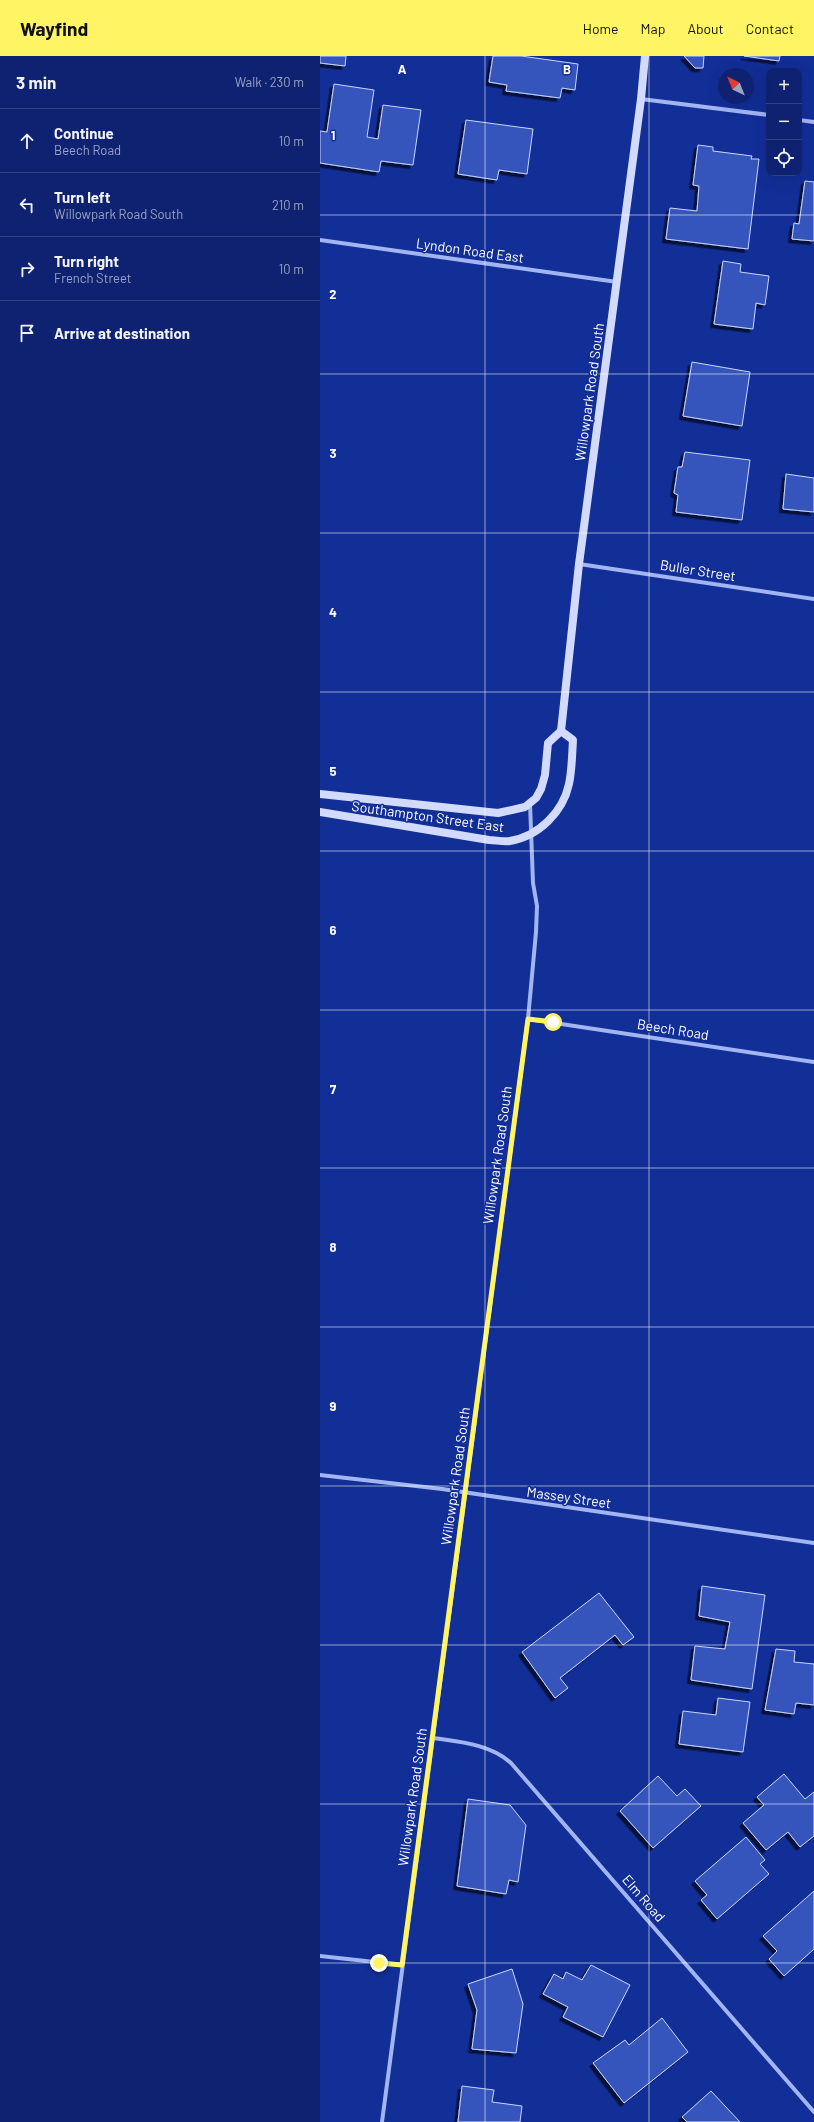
<!DOCTYPE html>
<html lang="en">
<head>
<meta charset="utf-8">
<style>
  :root { --surface:#0e2271; --page:#1c2f79; --text:#f1f3f6; --muted:#9ba4c3; --line:#2e3f84; --accent:#fff564 }
  body { margin:0; font-family:Barlow,sans-serif; background:var(--page); color:var(--text) }
  .controls { position:absolute; right:12px; top:12px; display:grid; overflow:hidden; border-radius:8px; box-shadow:0 4px 16px #0002 }
  .controls button { width:36px; height:36px; display:grid; place-items:center; padding:0; border:0; border-bottom:1px solid var(--line); background:var(--surface); color:var(--text); font:20px sans-serif }
  .compass { position:absolute; left:398px; top:12px; width:36px; height:36px; border-radius:50%; background:var(--surface); box-shadow:0 4px 16px #0002; rotate:317deg }
  .stop { position:absolute; width:12px; height:12px; margin:-9px; border:3px solid #fff564; border-radius:50%; background:#fff }
  .stop.end { background:#fff564; border-color:#fff; box-shadow:0 1px 4px #0008 }
  .list { margin:0; padding:0; list-style:none }
  h2 { display:flex; justify-content:space-between; align-items:center; height:52px; margin:0; padding:0 16px; font-size:17px }
  h2 small { font-size:13px; font-weight:400; color:var(--muted) }
  .list li { display:grid; grid-template-columns:26px 1fr auto; gap:12px; align-items:center; box-sizing:border-box; height:64px; padding:0 16px; border-top:1px solid var(--line) }
  .list b { display:block; font-size:15px; white-space:nowrap }
  .list p { margin:0; font-size:13px; white-space:nowrap; color:var(--muted) }
  .list em { font-size:13px; font-style:normal; color:var(--muted) }
  .icon { flex:none; width:22px; height:22px; fill:none; stroke:currentColor; stroke-width:2; stroke-linecap:round; stroke-linejoin:round }
  .map { position:relative; flex:none; width:494px; height:2066px; overflow:hidden }
  header { display:flex; align-items:center; gap:24px; box-sizing:border-box; height:56px; padding:0 20px; background:var(--accent); color:#111 }
  header strong { font-size:19px }
  nav { display:flex; gap:22px; margin-inline-start:auto; font-size:14px }
  main { display:flex }
  aside { flex:1; background:var(--surface) }
  .map>svg:first-child { display:block }
</style>
</head>
<body>
<header>
<strong>Wayfind</strong>
<nav><a>Home</a><a>Map</a><a>About</a><a>Contact</a></nav>
</header>
<main>
<aside>
<h2>3 min<small>Walk · 230 m</small></h2>
<ul class="list">
<li><svg class="icon" aria-label="ahead" viewBox="0 0 24 24"><path d="M12 20V5M6 11l6-6 6 6"/></svg><div><b>Continue</b><p>Beech Road</p></div><em>10 m</em></li>
<li><svg class="icon" aria-label="left" viewBox="0 0 24 24"><path d="M17 20v-9H6M10 6l-5 5 5 5"/></svg><div><b>Turn left</b><p>Willowpark Road South</p></div><em>210 m</em></li>
<li><svg class="icon" aria-label="right" viewBox="0 0 24 24"><path d="M7 20v-9h11M14 6l5 5-5 5"/></svg><div><b>Turn right</b><p>French Street</p></div><em>10 m</em></li>
<li><svg class="icon" aria-label="arrive" viewBox="0 0 24 24"><path d="M6 21V4h12l-3 4 3 4H6"/></svg><div><b>Arrive at destination</b></div></li>
</ul>
</aside>
<div class="map">
<svg width="494" height="2066" viewBox="0 0 494 2066">
  <defs>
    <filter id="shadow"><feDropShadow dx="-3.5" dy="3.5" stdDeviation="0" flood-color="#0009"/></filter>
  </defs>
  <rect width="100%" height="100%" fill="#122e97"/>
  <g fill="#3554bd" stroke="#cad6fd" filter="url(#shadow)">
    <path d="M0,0H26L25,10L0,7Z"/>
    <path d="M173,0H201L258,8L255,34L242,32L240,42L186,35L187,29L169,26Z"/>
    <path d="M364,0H384L383,12H375Z"/>
    <path d="M424,0H460L459,5Z"/>
    <path d="M14,28L54,34L47,81L58,83L63,49L101,54L93,109L61,105L59,116L0,107V75L7,76Z"/>
    <path d="M146,64L213,73L207,118L179,114L177,124L138,118Z"/>
    <path d="M378,89L393,91V95L432,100L431,103H439L428,193L346,183L350,152L377,155L379,130L373,129Z"/>
    <path d="M485,125L494,126V185L472,183L474,167L479,168Z"/>
    <path d="M403,205L421,208L420,216L449,220L445,249L436,247L433,273L394,268Z"/>
    <path d="M372,306L430,316L422,370L363,360Z"/>
    <path d="M365,396L430,404L422,464L356,456L358,439L354,437L358,411H362Z"/>
    <path d="M466,418L494,422V456L463,453Z"/>
    <path d="M382,1530L445,1539L432,1633L371,1624L375,1590L405,1593L410,1566L379,1560Z"/>
    <path d="M279,1537L314,1581L303,1589L295,1579L240,1622L248,1632L235,1642L202,1596Z"/>
    <path d="M456,1593L475,1595L474,1606L494,1608V1649L476,1647L474,1658L445,1654Z"/>
    <path d="M398,1642L430,1646L423,1696L359,1688L363,1655L396,1659Z"/>
    <path d="M464,1718L485,1743L494,1736V1780L480,1791L468,1776L446,1794L423,1767L444,1749L437,1741Z"/>
    <path d="M338,1720L357,1740L365,1733L381,1750L333,1792L300,1755Z"/>
    <path d="M148,1743L190,1749L206,1769L198,1826L189,1824L186,1838L137,1830Z"/>
    <path d="M426,1781L445,1804L440,1808L449,1818L397,1863L381,1844L387,1839L375,1825Z"/>
    <path d="M494,1835V1893L464,1920L449,1903L457,1895L443,1880Z"/>
    <path d="M271,1909L310,1929L283,1981L243,1961L248,1951L223,1938L234,1918L243,1923L246,1916L262,1924Z"/>
    <path d="M192,1913L203,1948L196,1997L152,1993L157,1954L148,1928Z"/>
    <path d="M342,1962L368,1996L304,2047L273,2007L305,1984L309,1989Z"/>
    <path d="M142,2030L174,2034L172,2046L202,2050L200,2066H138Z"/>
    <path d="M391,2035L420,2066H367L362,2061Z"/>
  </g>
  <g fill="none" stroke-linecap="round" stroke-linejoin="round">
    <g stroke="#a2b5f3" stroke-width="4">
      <path d="M321,43L449,59"/>
      <path d="M479,64L494,66"/>
      <path d="M0,184L297,226"/>
      <path d="M259,508L494,543"/>
      <path d="M208,963L494,1006"/>
      <path d="M0,1419L122,1433L494,1487"/>
      <path d="M113,1682C140,1686 170,1688 191,1707L494,2056"/>
      <path d="M0,1900L82,1909"/>
      <path d="M62,2066L208,963L216,876L217,850L213,827L210,747"/>
    </g>
    <g stroke="#d2dbfd" stroke-width="8">
      <path d="M0,738L178,757L205,751L216,742L221,733L225,719L228,687L241,675L259,508L321,43L325,0"/>
      <path d="M0,756L169,784C175,784 184,786 190,785C219,780 243,756 249,728C252,714 252,699 253,684L241,675"/>
    </g>
  </g>
  <g fill="none" stroke-linecap="round" stroke-linejoin="round">
    <path stroke="#fff564" stroke-width="5" d="M59,1907L82,1909L208,963L233,966"/>
  </g>
  <path fill="none" stroke="#fff" stroke-width="1" stroke-opacity="0.55" d="M165,0V2066M329,0V2066M0,159H494M0,318H494M0,477H494M0,636H494M0,795H494M0,954H494M0,1112H494M0,1271H494M0,1430H494M0,1589H494M0,1748H494M0,1907H494"/>
  <g text-anchor="middle" dominant-baseline="central" stroke-width="3" stroke-linejoin="round" paint-order="stroke">
    <g font-size="14" fill="#fff" stroke="#122e97">
      <text transform="translate(150 194) rotate(8)">Lyndon Road East</text>
      <text transform="translate(269 336) rotate(-82)">Willowpark Road South</text>
      <text transform="translate(378 514) rotate(9)">Buller Street</text>
      <text transform="translate(108 760) rotate(8)">Southampton Street East</text>
      <text transform="translate(353 973) rotate(9)">Beech Road</text>
      <text transform="translate(177 1099) rotate(-82)">Willowpark Road South</text>
      <text transform="translate(135 1420) rotate(-82)">Willowpark Road South</text>
      <text transform="translate(249 1441) rotate(8)">Massey Street</text>
      <text transform="translate(92 1741) rotate(-82)">Willowpark Road South</text>
      <text transform="translate(324 1842) rotate(49)">Elm Road</text>
    </g>
  </g>
  <g font-size="13" text-anchor="middle" font-weight="bold" fill="#fff" stroke="#122e97" stroke-width="3" stroke-linejoin="round" paint-order="stroke">
    <text x="82" y="18">A</text>
    <text x="247" y="18">B</text>
    <text x="13" y="84">1</text>
    <text x="13" y="243">2</text>
    <text x="13" y="402">3</text>
    <text x="13" y="561">4</text>
    <text x="13" y="720">5</text>
    <text x="13" y="879">6</text>
    <text x="13" y="1038">7</text>
    <text x="13" y="1196">8</text>
    <text x="13" y="1355">9</text>
  </g>
</svg>
<div class="controls">
<button>+</button>
<button>−</button>
<button><svg class="icon" aria-label="locate" viewBox="0 0 24 24"><circle cx="12" cy="12" r="6"/><path d="M12 2v4M12 18v4M2 12h4M18 12h4"/></svg></button>
</div>
<svg class="compass" viewBox="-18 -18 36 36"><path d="M0-13l5 13h-10z" fill="#e53935"/><path d="M0 13l5-13h-10z" fill="#9ba4c3"/></svg>
<div class="stop" style="left:233px;top:966px"></div>
<div class="stop end" style="left:59px;top:1907px"></div>
</div>
</main>
</body>
</html>
